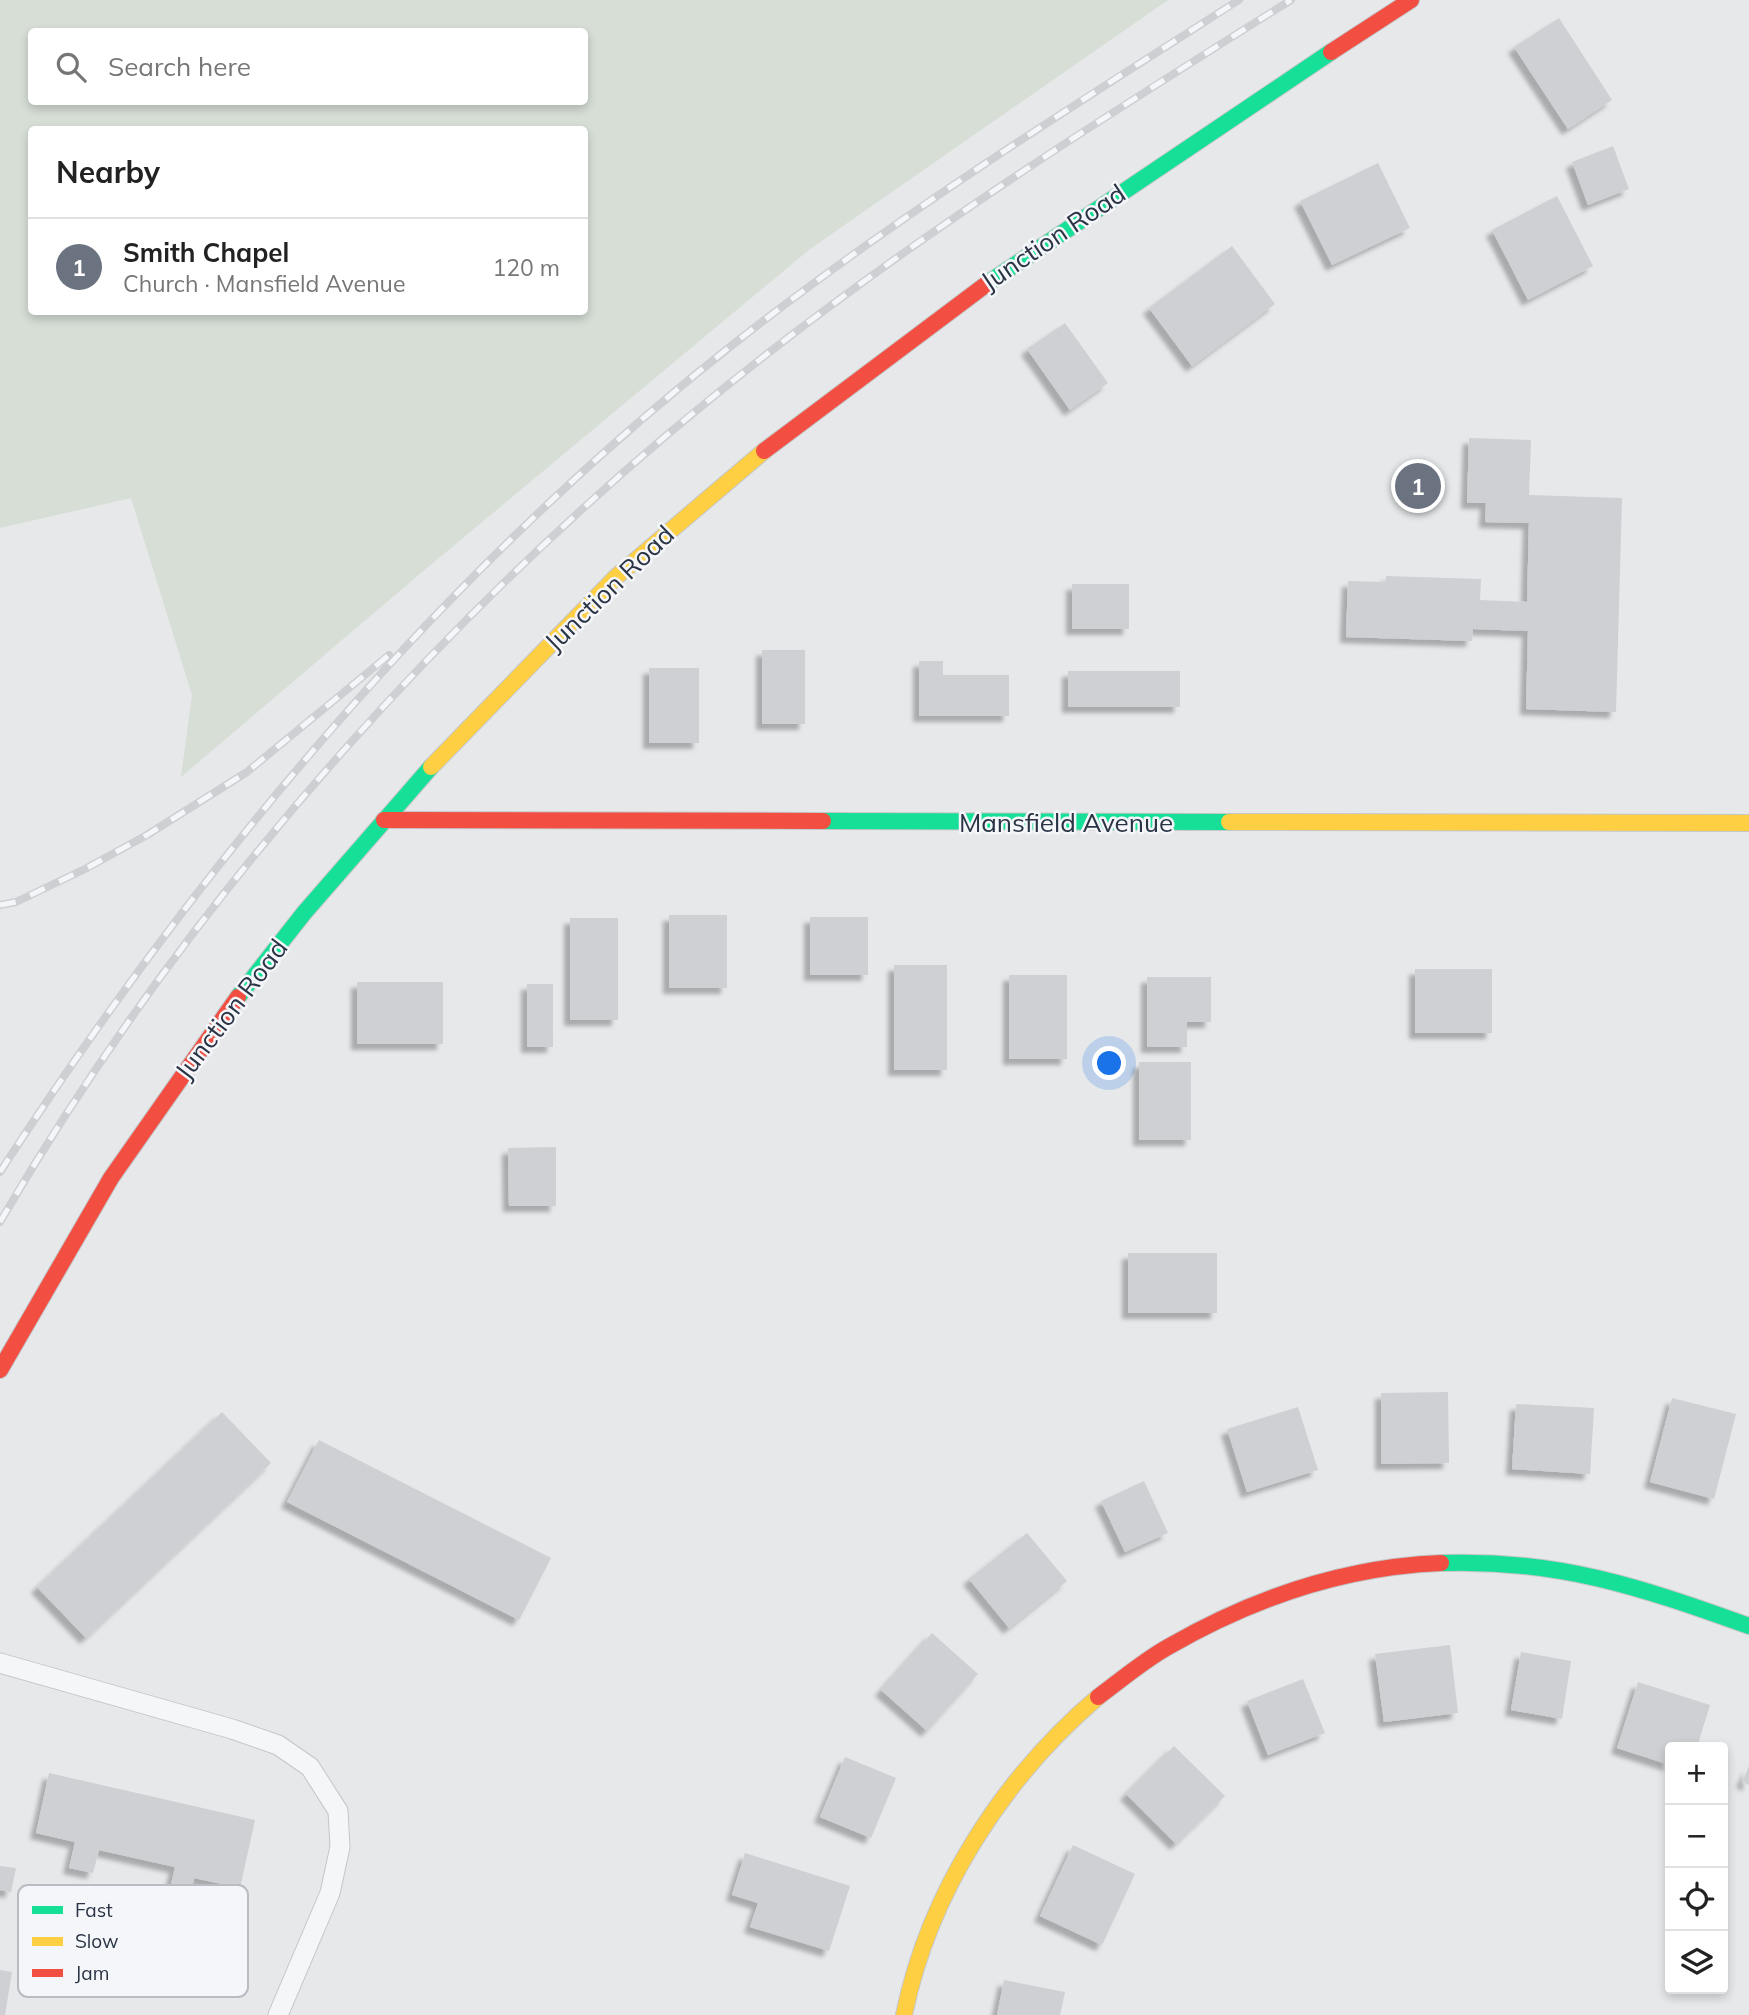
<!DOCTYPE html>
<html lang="en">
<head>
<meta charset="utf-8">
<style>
  :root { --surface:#fff; --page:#f6f6f6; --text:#222; --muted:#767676; --line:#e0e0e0; --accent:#d93025 }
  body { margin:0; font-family:Mulish,sans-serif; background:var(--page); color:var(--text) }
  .controls { position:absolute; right:21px; bottom:21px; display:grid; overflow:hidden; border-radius:7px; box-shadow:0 4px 10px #0003 }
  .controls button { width:63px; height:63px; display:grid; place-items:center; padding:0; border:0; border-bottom:2px solid var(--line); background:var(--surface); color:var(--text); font:35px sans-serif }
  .you { position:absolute; left:1110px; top:1064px; width:24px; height:24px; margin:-18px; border:5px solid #fff; border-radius:50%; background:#1a73e8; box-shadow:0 0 0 10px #1a73e833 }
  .badge { display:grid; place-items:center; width:46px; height:46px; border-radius:50%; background:var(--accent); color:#fff; font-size:23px; font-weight:700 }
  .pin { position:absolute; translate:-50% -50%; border:4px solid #fff; box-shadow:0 2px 7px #0006 }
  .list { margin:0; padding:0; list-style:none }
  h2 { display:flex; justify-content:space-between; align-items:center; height:91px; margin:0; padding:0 28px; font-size:30px }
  h2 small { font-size:23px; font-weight:400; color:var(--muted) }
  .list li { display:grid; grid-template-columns:46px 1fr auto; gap:21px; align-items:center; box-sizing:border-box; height:98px; padding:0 28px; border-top:2px solid var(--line) }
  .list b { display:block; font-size:26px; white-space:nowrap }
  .list p { margin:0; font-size:23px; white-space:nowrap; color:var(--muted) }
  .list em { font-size:23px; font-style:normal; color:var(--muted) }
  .icon { flex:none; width:38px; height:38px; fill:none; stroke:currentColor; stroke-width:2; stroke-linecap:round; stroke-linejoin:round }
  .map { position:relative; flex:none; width:1749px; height:2015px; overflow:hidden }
  .search { position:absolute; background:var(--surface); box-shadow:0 4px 10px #0003; left:28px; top:28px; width:560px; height:77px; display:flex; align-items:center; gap:18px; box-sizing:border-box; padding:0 24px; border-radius:7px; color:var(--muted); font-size:26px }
  .panel { position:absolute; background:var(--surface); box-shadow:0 4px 10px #0003; left:28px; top:126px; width:560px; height:189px; border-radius:7px }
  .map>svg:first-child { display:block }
</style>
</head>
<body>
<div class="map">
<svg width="1749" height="2015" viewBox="0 0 1749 2015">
  <defs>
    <filter id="shadow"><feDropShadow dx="-6" dy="6" stdDeviation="2" flood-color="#0004"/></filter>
  </defs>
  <rect width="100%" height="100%" fill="#e6e8ea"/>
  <path fill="#d6ded6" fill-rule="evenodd" d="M0,0H1168L810,249L415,578L181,777L192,695L131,498L0,528ZM32,32H584V102H32ZM32,130H584V312H32Z"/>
  <g fill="#ced0d3" filter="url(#shadow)">
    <path d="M1559,18L1612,100L1568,129L1514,47Z"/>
    <path d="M1613,146L1629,189L1588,205L1572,162Z"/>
    <path d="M1378,163L1410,228L1332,265L1300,201Z"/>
    <path d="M1557,196L1593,266L1528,300L1492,230Z"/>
    <path d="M1232,246L1275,304L1192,366L1149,308Z"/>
    <path d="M1065,323L1108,383L1070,410L1027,349Z"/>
    <path d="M1469,438L1531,440L1529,495L1622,498L1616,712L1526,709L1528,631L1473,629L1472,641L1346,637L1348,581L1386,582V576L1481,579L1480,600L1527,602L1529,523L1485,522L1486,503H1467Z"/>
    <rect x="1072" y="584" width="57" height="45"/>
    <rect x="762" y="650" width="43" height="74"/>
    <path d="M919,661H943V675H1009V716H919Z"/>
    <rect x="649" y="668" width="50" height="75"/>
    <rect x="1068" y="671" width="112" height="36"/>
    <rect x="669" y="915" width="58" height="73"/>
    <rect x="810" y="917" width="58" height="58"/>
    <rect x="570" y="918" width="48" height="102"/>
    <rect x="894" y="965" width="53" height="105"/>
    <rect x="1415" y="969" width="77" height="64"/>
    <rect x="1009" y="975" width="58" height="84"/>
    <path d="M1147,977H1211V1022H1187V1047H1147Z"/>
    <rect x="357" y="982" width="86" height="62"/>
    <rect x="527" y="984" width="26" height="63"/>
    <rect x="1139" y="1062" width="52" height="78"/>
    <path d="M556,1147V1206H509L508,1148Z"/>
    <rect x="1128" y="1253" width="89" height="60"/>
    <path d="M1448,1392L1449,1463L1381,1464V1393Z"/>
    <path d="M1672,1398L1736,1414L1714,1499L1650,1482Z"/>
    <path d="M1516,1404L1594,1408L1590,1474L1512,1469Z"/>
    <path d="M1298,1407L1318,1470L1247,1492L1227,1429Z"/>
    <path d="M222,1412L271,1463L86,1638L37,1587Z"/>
    <path d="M319,1440L551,1558L519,1620L287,1502Z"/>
    <path d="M1144,1481L1168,1533L1125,1552L1101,1501Z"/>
    <path d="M1027,1533L1067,1581L1009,1628L969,1579Z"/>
    <path d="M932,1633L978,1674L927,1731L881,1690Z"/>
    <path d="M1450,1645L1458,1713L1384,1722L1375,1654Z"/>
    <path d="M1521,1652L1571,1661L1562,1719L1511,1710Z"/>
    <path d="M1303,1679L1325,1733L1268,1755L1247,1701Z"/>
    <path d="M1638,1682L1710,1705L1697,1747H1670V1765L1617,1748Z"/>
    <path d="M1174,1746L1225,1796L1176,1844L1126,1794Z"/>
    <path d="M845,1757L896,1778L871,1838L820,1817Z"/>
    <path d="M1749,1766V1785L1742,1782Z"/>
    <path d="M49,1773L255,1820L240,1888L194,1878L190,1898L169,1893L175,1867L99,1850L93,1873L69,1868L75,1842L36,1833Z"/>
    <path d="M1073,1845L1135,1874L1102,1945L1040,1916Z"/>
    <path d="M745,1853L850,1886L829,1951L750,1927L758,1903L732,1895Z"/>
    <path d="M0,1866L16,1868L11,1892L0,1890Z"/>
    <path d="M0,1970L12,1972L5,2015H0Z"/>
    <path d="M1004,1980L1065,1992L1060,2015H997Z"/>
  </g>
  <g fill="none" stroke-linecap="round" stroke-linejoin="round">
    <g stroke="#c4c6c8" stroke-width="21">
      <path id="lane" d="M0,1663L232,1729L278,1745L310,1767L338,1811L340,1847L330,1893L278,2015"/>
    </g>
    <g stroke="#c4c6c8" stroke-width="18">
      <g id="fast">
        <path d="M988,283L1331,52"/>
        <path d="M823,821L1229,822"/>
        <path d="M238,997L304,913L431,767"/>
        <path d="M1441,1563C1558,1559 1640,1587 1749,1626"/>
      </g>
    </g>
    <g stroke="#c4c6c8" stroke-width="18">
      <g id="slow">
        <path d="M431,767L616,577L764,451"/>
        <path d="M1229,822L1749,823"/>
        <path d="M904,2015C929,1892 1003,1778 1098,1697"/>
      </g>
    </g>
    <g stroke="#c4c6c8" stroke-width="18">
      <g id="jam">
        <path d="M1331,52L1411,0"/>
        <path d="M764,451L988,283"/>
        <path d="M384,820L823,821"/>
        <path d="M0,1370L111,1178L238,997"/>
        <path d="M1098,1697C1121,1680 1143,1661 1168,1647C1251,1599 1344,1567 1441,1563"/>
      </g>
    </g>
    <use href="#lane" stroke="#f5f6f7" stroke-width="19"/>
    <use href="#fast" stroke="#16e098" stroke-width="16"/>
    <use href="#slow" stroke="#ffcf43" stroke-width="16"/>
    <use href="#jam" stroke="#f24e42" stroke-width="16"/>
    <g stroke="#cecfd2" stroke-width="8">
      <g id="rail">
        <path d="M0,905L16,902L85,869L147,835L247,772L389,655"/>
        <path d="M0,1172C203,859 449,565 745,335C902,213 1071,107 1239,0"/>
        <path d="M0,1222C192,892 466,587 767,354C934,224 1112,112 1291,0"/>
      </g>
    </g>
    <use href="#rail" stroke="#f4f6f9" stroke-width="5" stroke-dasharray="16" stroke-linecap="butt"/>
  </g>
  <g text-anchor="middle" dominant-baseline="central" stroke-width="5" stroke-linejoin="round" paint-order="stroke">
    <g font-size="26" fill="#2b3445" stroke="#f4f6f9">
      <text transform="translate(1053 237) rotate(-34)">Junction Road</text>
      <text transform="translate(609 588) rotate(-44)">Junction Road</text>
      <text x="1066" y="822">Mansfield Avenue</text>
      <text transform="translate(231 1009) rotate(-53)">Junction Road</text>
    </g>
  </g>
  <rect x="18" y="1885" width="230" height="112" rx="10" fill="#f4f6f9" stroke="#b8bcc3" stroke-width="2"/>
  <rect x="32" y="1906" width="31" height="8" fill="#16e098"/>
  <rect x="32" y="1937" width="31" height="9" fill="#ffcf43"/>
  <rect x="32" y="1969" width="31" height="8" fill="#f24e42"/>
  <g font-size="19" fill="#2b3445">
    <text x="75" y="1917">Fast</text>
    <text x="75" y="1948">Slow</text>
    <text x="75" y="1980">Jam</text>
  </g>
</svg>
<div class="controls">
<button>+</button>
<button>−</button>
<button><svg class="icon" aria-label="locate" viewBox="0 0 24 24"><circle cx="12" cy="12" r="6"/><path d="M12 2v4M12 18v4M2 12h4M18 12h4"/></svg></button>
<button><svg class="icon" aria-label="layers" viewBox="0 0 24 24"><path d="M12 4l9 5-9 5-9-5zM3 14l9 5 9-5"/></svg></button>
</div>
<div class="you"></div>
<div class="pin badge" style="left:1418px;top:486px;background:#6b7280">1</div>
<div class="search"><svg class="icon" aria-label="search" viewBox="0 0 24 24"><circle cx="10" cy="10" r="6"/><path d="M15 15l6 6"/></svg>Search here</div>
<section class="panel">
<h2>Nearby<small></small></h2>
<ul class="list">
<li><span class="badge" style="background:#6b7280">1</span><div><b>Smith Chapel</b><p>Church · Mansfield Avenue</p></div><em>120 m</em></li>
</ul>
</section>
</div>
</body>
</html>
